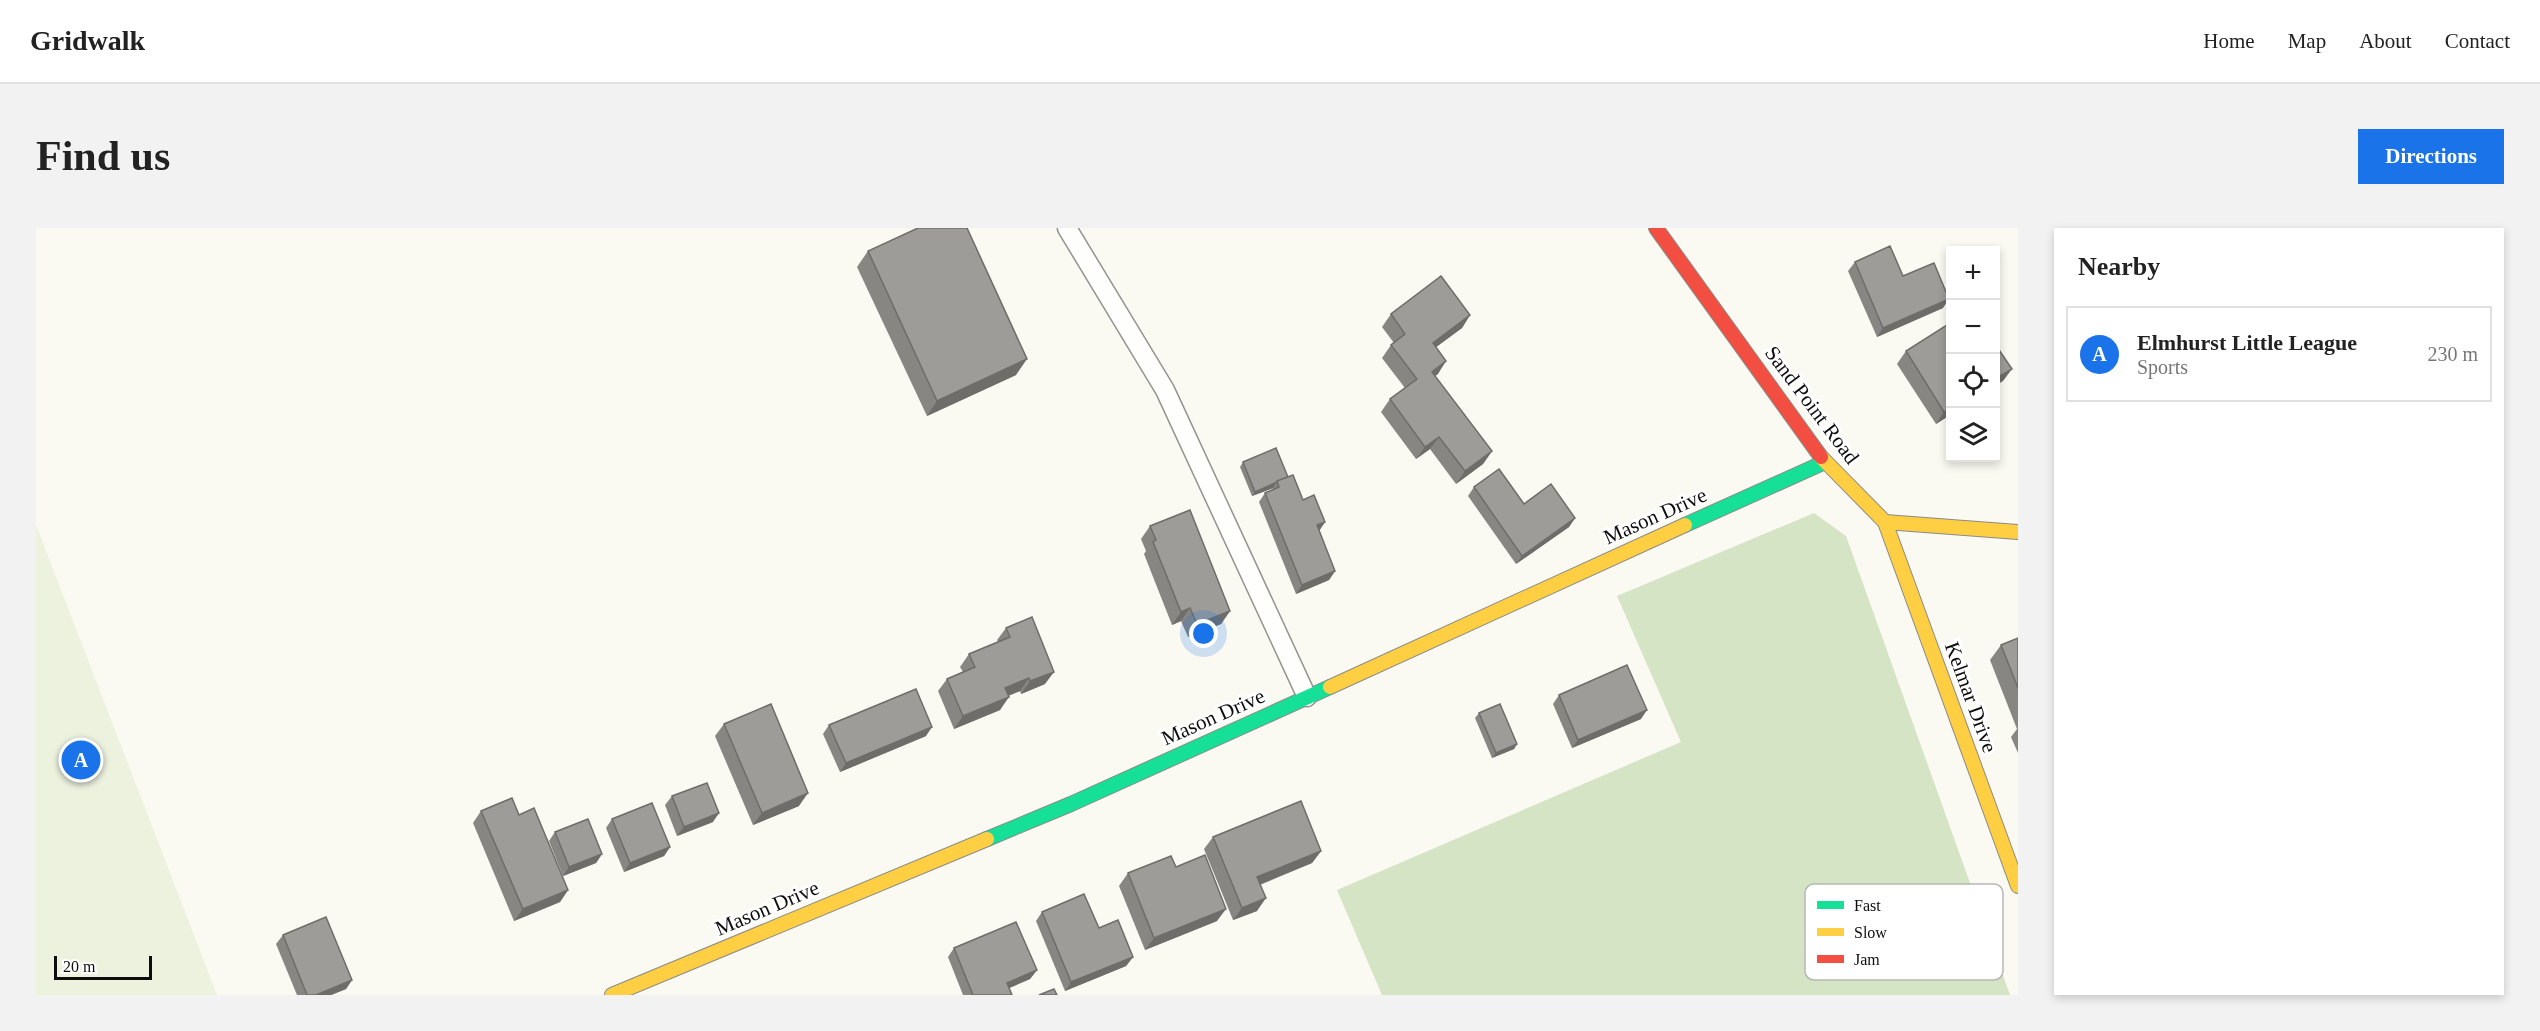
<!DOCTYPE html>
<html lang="en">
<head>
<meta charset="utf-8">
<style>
  :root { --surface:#fff; --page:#f2f2f2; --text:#222; --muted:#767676; --line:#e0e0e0; --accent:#1a73e8 }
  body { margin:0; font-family:Georgia,serif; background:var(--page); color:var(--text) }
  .controls { position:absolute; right:18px; top:18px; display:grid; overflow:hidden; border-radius:0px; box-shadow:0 3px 9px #0003 }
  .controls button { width:54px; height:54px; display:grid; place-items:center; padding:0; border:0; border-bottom:2px solid var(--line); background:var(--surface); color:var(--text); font:30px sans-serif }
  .scale { position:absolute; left:18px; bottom:15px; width:98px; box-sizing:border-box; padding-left:6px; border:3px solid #0d0d0d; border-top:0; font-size:16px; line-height:21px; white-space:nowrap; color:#0d0d0d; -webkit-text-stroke:4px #fff; paint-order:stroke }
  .you { position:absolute; left:1168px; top:406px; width:21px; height:21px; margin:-15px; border:4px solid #fff; border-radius:50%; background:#1a73e8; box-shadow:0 0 0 9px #1a73e833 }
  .badge { display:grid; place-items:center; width:39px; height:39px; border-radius:50%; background:var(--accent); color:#fff; font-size:20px; font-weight:700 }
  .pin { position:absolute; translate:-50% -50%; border:3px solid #fff; box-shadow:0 2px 6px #0006 }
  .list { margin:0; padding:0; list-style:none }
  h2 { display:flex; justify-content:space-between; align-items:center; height:78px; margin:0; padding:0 24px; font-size:26px }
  h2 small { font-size:20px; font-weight:400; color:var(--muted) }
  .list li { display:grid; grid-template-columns:39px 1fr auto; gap:18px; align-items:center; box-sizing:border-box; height:96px; margin:0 12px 12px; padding:0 12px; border:2px solid var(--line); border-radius:0px }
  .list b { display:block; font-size:22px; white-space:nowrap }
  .list p { margin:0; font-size:20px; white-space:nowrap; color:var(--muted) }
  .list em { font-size:20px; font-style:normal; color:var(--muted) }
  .icon { flex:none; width:33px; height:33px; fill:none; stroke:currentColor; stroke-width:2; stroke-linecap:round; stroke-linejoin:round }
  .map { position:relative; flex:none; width:1982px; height:767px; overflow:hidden; border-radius:0px }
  header { display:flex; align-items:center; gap:36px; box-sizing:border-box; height:84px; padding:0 30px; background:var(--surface); border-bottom:2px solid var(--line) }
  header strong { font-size:28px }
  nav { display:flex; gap:33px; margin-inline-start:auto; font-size:21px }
  .intro { display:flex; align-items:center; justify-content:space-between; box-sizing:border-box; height:144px; padding:0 36px }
  h1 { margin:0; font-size:42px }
  .button { padding:15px 27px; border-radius:0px; background:var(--accent); color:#fff; font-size:21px; font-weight:700 }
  main { display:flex; gap:36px; padding:0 36px }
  aside { flex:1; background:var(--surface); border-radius:0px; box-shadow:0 3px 9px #0003 }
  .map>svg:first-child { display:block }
</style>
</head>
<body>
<header>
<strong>Gridwalk</strong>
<nav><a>Home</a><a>Map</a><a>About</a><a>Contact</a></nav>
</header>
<div class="intro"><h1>Find us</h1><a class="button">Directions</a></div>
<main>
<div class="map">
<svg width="1982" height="767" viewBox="0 0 1982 767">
  <rect width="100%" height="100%" fill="#faf9f2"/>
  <path fill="#d4e4c4" d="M1778,285L1810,308L1974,767H1346L1301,662L1645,514L1581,368Z"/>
  <path fill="#ecf2de" d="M0,297L181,767H0Z"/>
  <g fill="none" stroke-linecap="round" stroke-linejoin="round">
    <g stroke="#949390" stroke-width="21">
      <path id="lane" d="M1031,0L1129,162L1271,469"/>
    </g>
    <g stroke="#8a8a87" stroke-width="16">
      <g id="fast">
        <path d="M1649,297L1789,234"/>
        <path d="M951,611L1035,576L1294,459"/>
      </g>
    </g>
    <g stroke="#8a8a87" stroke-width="16">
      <g id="slow">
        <path d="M1785,229L1849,294L1982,304"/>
        <path d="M1849,294L1982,658"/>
        <path d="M1294,459L1649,297"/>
        <path d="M576,767L951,611"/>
      </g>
    </g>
    <g stroke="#8a8a87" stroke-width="16">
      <path id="jam" d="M1620,0L1785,229"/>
    </g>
    <use href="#lane" stroke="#fefefd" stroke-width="18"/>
    <use href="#fast" stroke="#16e098" stroke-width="14"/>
    <use href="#slow" stroke="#ffcf43" stroke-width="14"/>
    <use href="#jam" stroke="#f24e42" stroke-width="14"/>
  </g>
  <g fill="#878683">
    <path d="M832,23L980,147L891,188L821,39Z"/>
    <path d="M1819,34L1867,48L1907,80L1841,109L1812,43Z"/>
    <path d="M1355,86L1434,87L1426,100L1400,119L1410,133L1399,148L1456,223L1447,236L1420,256L1394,221L1380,231L1345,184L1354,171L1369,160L1346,130L1355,117L1358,115L1346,99Z"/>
    <path d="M1914,95V187L1900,196L1861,136L1870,123Z"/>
    <path d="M1207,234L1252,249L1267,272L1289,294L1283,303L1299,343L1293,352L1260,366L1223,274L1229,265L1235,263L1237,260L1216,268L1204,239Z"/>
    <path d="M1438,259L1488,276L1539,290L1533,299L1480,336L1432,268Z"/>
    <path d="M1114,298L1194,383L1185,396L1152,409L1145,393L1136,397L1108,326L1110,323L1105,311Z"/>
    <path d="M970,400L1009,456L985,466L984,463L972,468L964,482L918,501L902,463L911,451L927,444L924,439L933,426L962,414L961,412Z"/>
    <path d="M1982,410V525L1975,509L1981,501L1954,432L1965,417Z"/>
    <path d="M1523,467L1605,491L1536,520L1517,476Z"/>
    <path d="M1443,485L1481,516L1478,521L1456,530L1439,490Z"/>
    <path d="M688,496L763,578L717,597L679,508Z"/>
    <path d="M793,497L890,508L804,544L787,506Z"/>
    <path d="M636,568L677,594L641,608L629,577Z"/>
    <path d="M445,583L483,587L532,662L524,674L478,693L437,595Z"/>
    <path d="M576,591L634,619L628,628L588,644L570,600Z"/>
    <path d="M519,604L566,626L560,635L527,648L513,613Z"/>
    <path d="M1177,609L1285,623L1276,635L1224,657L1221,683L1197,692L1168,621Z"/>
    <path d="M1140,639L1181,693L1109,722L1083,658L1092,645Z"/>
    <path d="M1006,684L1063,700L1097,729L1090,738L1029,763L1000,693Z"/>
    <path d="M247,707L316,752L310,761L295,767H261L240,716Z"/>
    <path d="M918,720L1001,742L994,751L973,760L976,767H927L912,729Z"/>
  </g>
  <g fill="#6e6d6a">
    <path d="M1913,71L1907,80L1841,109L1847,100Z"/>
    <path d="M1434,87L1426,100L1388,128L1397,115Z"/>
    <path d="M991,131L980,147L891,188L901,173Z"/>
    <path d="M1410,133L1402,146L1388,157L1396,144Z"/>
    <path d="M1976,141L1967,153L1959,158V151Z"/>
    <path d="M1914,180V187L1900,196L1908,184Z"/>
    <path d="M1403,209L1394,221L1380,231L1389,219Z"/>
    <path d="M1456,223L1447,236L1420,256L1429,243Z"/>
    <path d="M1240,255L1237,260L1216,268L1219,264Z"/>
    <path d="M1539,290L1533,299L1480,336L1486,328Z"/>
    <path d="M1289,294L1283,303L1281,297Z"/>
    <path d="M1299,343L1293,352L1260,366L1266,357Z"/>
    <path d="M1154,380L1145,393L1136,397L1145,384Z"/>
    <path d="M1194,383L1185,396L1152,409L1161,396Z"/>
    <path d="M1018,444L1009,456L985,466L994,453Z"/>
    <path d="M993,450L984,463L960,473L969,460Z"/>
    <path d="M973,469L964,482L918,501L927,488Z"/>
    <path d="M1611,482L1605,491L1536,520L1542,512Z"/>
    <path d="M896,499L890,508L804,544L810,535Z"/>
    <path d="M1481,516L1478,521L1456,530L1460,525Z"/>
    <path d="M772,565L763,578L717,597L726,585Z"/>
    <path d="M683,585L677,594L641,608L648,599Z"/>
    <path d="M634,619L628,628L588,644L594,635Z"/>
    <path d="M1285,623L1276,635L1212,661L1221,649Z"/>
    <path d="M566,626L560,635L527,648L533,639Z"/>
    <path d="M532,662L524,674L478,693L487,681Z"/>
    <path d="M1230,670L1221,683L1197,692L1206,680Z"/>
    <path d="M1190,681L1181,693L1109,722L1118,710Z"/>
    <path d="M1097,729L1090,738L1029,763L1035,754Z"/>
    <path d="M1001,742L994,751L964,764L971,755Z"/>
    <path d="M316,752L310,761L295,767H280Z"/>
  </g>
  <g fill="#9d9c98" stroke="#6e6d6a" stroke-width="1.5">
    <path d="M882,0H931L991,131L901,173L832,23Z"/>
    <path d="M1854,18L1867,48L1898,35L1913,71L1847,100L1819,34Z"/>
    <path d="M1405,48L1434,87L1397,115L1410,133L1396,144L1456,223L1429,243L1403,209L1389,219L1354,171L1381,151L1355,117L1369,106L1355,86Z"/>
    <path d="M1914,95V180L1908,184L1870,123Z"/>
    <path d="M1959,116L1976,141L1959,151Z"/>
    <path d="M1240,220L1252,249L1219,264L1207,234Z"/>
    <path d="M1463,241L1488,276L1515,256L1539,290L1486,328L1438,259Z"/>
    <path d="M1257,247L1267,272L1278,267L1289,294L1281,297L1299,343L1266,357L1229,265L1243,259L1241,253Z"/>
    <path d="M1154,282L1194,383L1161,396L1154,380L1145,384L1117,314L1120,312L1114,298Z"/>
    <path d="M996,389L1018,444L994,453L993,450L969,460L973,469L927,488L911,451L939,439L933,426L974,409L970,400Z"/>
    <path d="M1982,410V460L1965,417Z"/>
    <path d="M1591,437L1611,482L1542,512L1523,467Z"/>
    <path d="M880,461L896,499L810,535L793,497Z"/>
    <path d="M735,476L772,565L726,585L688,496Z"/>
    <path d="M1464,476L1481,516L1460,525L1443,485Z"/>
    <path d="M671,555L683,585L648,599L636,568Z"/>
    <path d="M476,570L483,587L498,580L532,662L487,681L445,583Z"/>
    <path d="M1265,573L1285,623L1221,649L1230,670L1206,680L1177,609Z"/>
    <path d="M616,575L634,619L594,635L576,591Z"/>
    <path d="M552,591L566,626L533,639L519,604Z"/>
    <path d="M1169,627L1190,681L1118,710L1092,645L1135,628L1140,639Z"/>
    <path d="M1048,666L1063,700L1082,692L1097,729L1035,754L1006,684Z"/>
    <path d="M290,689L316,752L280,767H271L247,707Z"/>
    <path d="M980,694L1001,742L971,755L976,767H937L918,720Z"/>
    <path d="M1018,761L1021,767H1003Z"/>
  </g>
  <g text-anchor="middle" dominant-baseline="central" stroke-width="6" stroke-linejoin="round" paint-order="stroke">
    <g font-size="21" fill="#0d0d0d" stroke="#fff">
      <text transform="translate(1776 177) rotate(53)">Sand Point Road</text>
      <text transform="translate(1619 288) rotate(-24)">Mason Drive</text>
      <text transform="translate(1935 469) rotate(70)">Kelmar Drive</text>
      <text transform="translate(1177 489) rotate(-24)">Mason Drive</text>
      <text transform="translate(731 680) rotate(-23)">Mason Drive</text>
    </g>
  </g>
  <rect x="1769" y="656" width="198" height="96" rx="9" fill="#fff" stroke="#b6b6b6" stroke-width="1.5"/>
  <rect x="1781" y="673" width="27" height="8" fill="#16e098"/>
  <rect x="1781" y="700" width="27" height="8" fill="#ffcf43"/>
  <rect x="1781" y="727" width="27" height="8" fill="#f24e42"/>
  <g font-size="16" fill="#0d0d0d">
    <text x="1818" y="683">Fast</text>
    <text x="1818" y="710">Slow</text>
    <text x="1818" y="737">Jam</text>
  </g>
</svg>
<div class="controls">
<button>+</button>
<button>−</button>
<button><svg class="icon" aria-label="locate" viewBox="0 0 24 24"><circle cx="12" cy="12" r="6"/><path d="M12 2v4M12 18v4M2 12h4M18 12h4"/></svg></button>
<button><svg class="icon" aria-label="layers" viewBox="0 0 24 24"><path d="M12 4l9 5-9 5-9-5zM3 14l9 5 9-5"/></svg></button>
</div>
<div class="scale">20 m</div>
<div class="you"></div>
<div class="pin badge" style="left:45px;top:532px">A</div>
</div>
<aside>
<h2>Nearby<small></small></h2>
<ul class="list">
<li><span class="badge">A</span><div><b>Elmhurst Little League</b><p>Sports</p></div><em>230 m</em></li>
</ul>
</aside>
</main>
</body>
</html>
